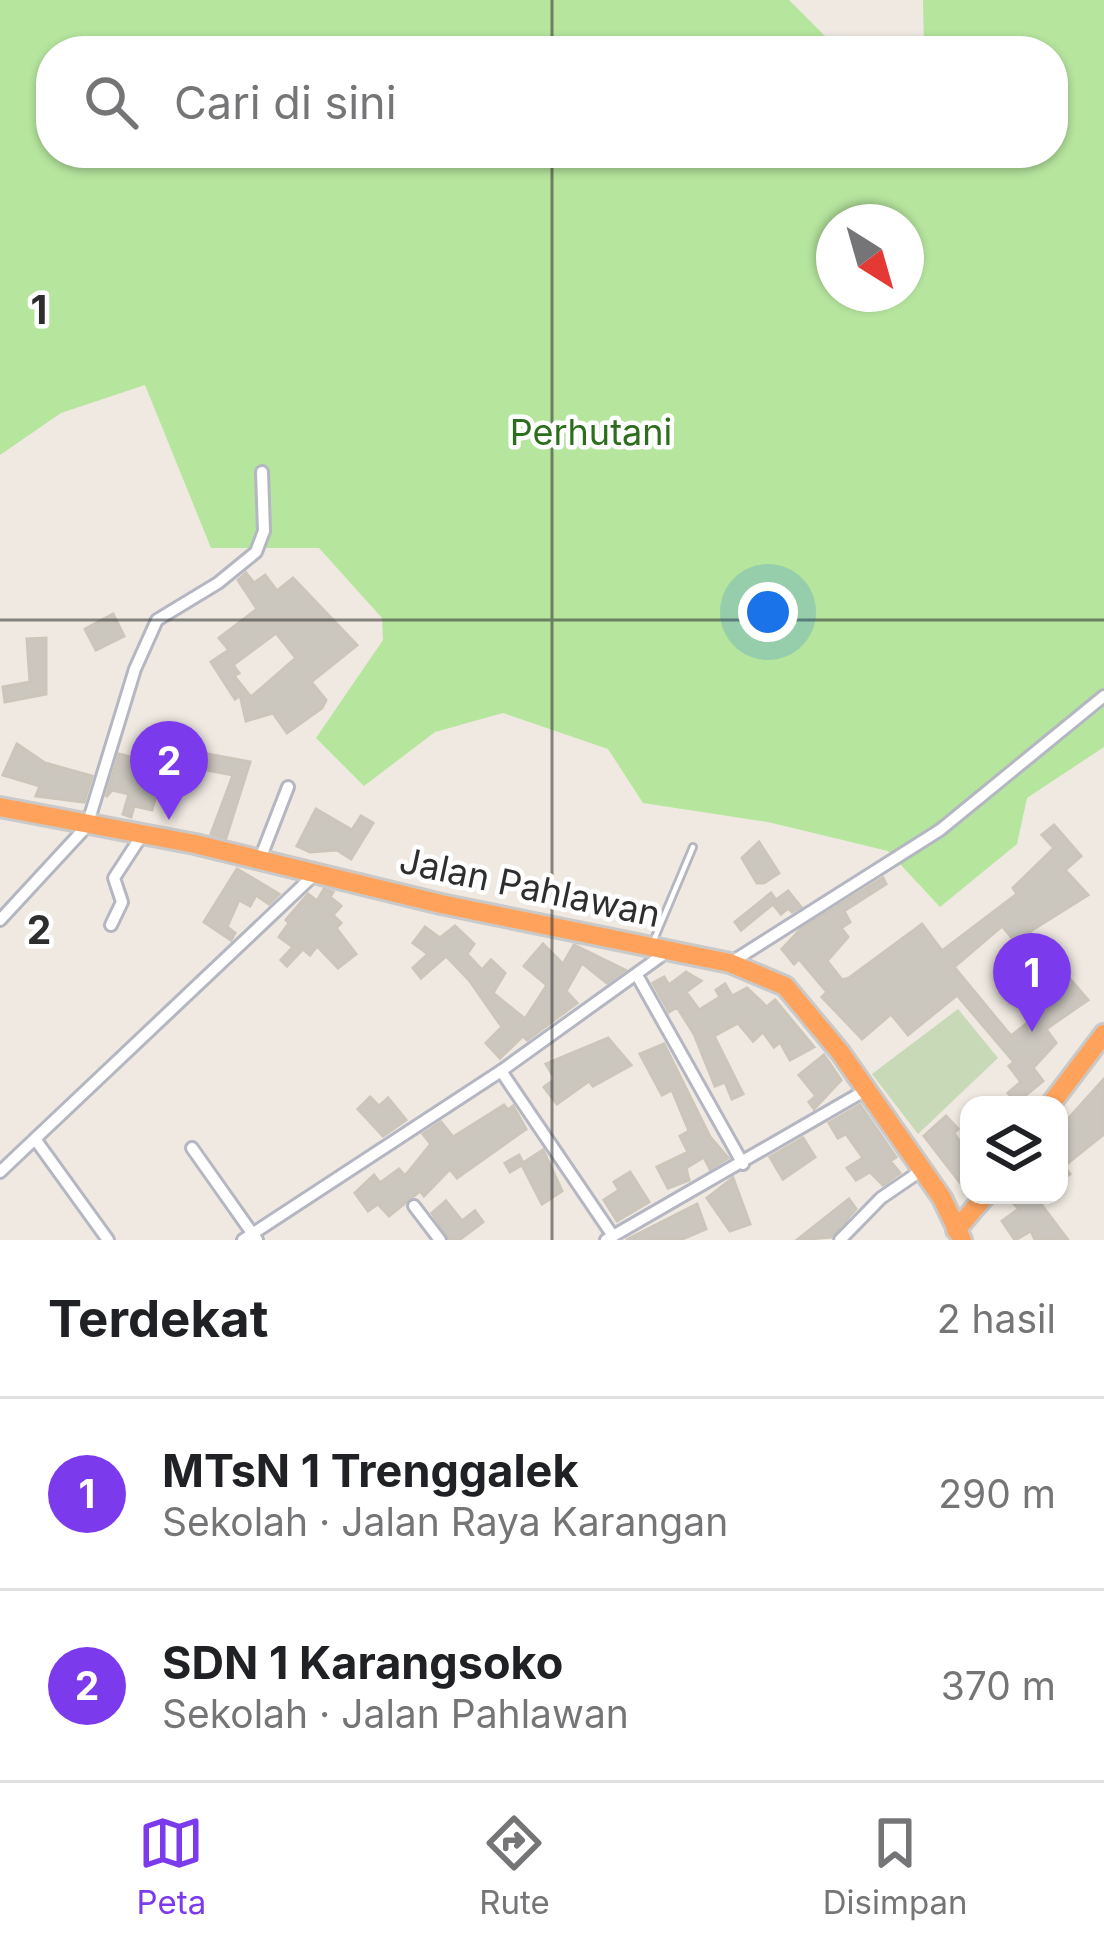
<!DOCTYPE html>
<html lang="id">
<head>
<meta charset="utf-8">
<style>
  :root { --surface:#fff; --page:#f2f2f2; --text:#202124; --muted:#757577; --line:#e0e0e0; --accent:#7c3aed }
  body { margin:0; font-family:Inter,sans-serif; background:var(--page); color:var(--text) }
  .controls { position:absolute; right:36px; bottom:36px; display:grid; overflow:hidden; border-radius:24px; box-shadow:0 3px 9px #0004 }
  .controls button { width:108px; height:108px; display:grid; place-items:center; padding:0; border:0; border-bottom:3px solid var(--line); background:var(--surface); color:var(--text); font:60px sans-serif }
  .compass { position:absolute; left:816px; top:204px; width:108px; height:108px; border-radius:50%; background:var(--surface); box-shadow:0 3px 9px #0004; rotate:143deg }
  .you { position:absolute; left:768px; top:612px; width:42px; height:42px; margin:-30px; border:9px solid #fff; border-radius:50%; background:#1a73e8; box-shadow:0 0 0 18px #1a73e833 }
  .badge { display:grid; place-items:center; width:78px; height:78px; border-radius:50%; background:var(--accent); color:#fff; font-size:39px; font-weight:700 }
  .pin { position:absolute; translate:-50% -99px; filter:drop-shadow(0 3px 6px #0008) }
  .pin::after { content:''; position:absolute; top:63px; width:42px; height:36px; background:inherit; clip-path:polygon(0 0,100% 0,50% 100%) }
  .list { margin:0; padding:0; list-style:none }
  h2 { display:flex; justify-content:space-between; align-items:center; height:156px; margin:0; padding:0 48px; font-size:51px }
  h2 small { font-size:39px; font-weight:400; color:var(--muted) }
  .list li { display:grid; grid-template-columns:78px 1fr auto; gap:36px; align-items:center; box-sizing:border-box; height:192px; padding:0 48px; border-top:3px solid var(--line) }
  .list b { display:block; font-size:45px; white-space:nowrap }
  .list p { margin:0; font-size:39px; white-space:nowrap; color:var(--muted) }
  .list em { font-size:39px; font-style:normal; color:var(--muted) }
  .icon { flex:none; width:66px; height:66px; fill:none; stroke:currentColor; stroke-width:2; stroke-linecap:round; stroke-linejoin:round }
  .map { position:relative; flex:none; width:1104px; height:1240px; overflow:hidden }
  .search { position:absolute; background:var(--surface); box-shadow:0 3px 9px #0004; left:36px; right:36px; top:36px; height:132px; display:flex; align-items:center; gap:30px; box-sizing:border-box; padding:0 42px; border-radius:48px; color:var(--muted); font-size:45px }
  .sheet { height:540px; background:var(--surface) }
  nav { display:flex; justify-content:space-around; align-items:center; box-sizing:border-box; height:168px; border-top:3px solid var(--line); background:var(--surface); font-size:33px; color:var(--muted) }
  nav a { display:grid; justify-items:center; gap:6px }
  nav .on { color:var(--accent) }
  .map>svg:first-child { display:block }
</style>
</head>
<body>
<div class="map">
<svg width="1104" height="1240" viewBox="0 0 1104 1240">
  <rect width="100%" height="100%" fill="#efe9e1"/>
  <path fill="#b6e59e" fill-rule="evenodd" d="M0,0H789L840,51H51V153H1053V51H924L923,0H1104V747L1027,798L1017,844L940,907L888,851L768,822L643,803L608,749L503,713L435,732L364,786L316,738L383,640L382,618L319,548H211L145,385L61,413L0,455ZM834,222H906V294H834Z"/>
  <path fill="#c8d9b8" d="M958,1009L998,1058L918,1134L872,1074Z"/>
  <g fill="#cbc7bf" stroke="#cbc5ba" stroke-width="3" fill-rule="evenodd">
    <path d="M246,573L254,583L265,575L277,591L293,578L357,645L311,682L326,700L322,708L287,733L273,713L246,721L240,695L235,699L211,662L229,650L219,638L257,609L238,580ZM276,633L296,658L251,697L234,676L239,673L233,665Z"/>
    <path d="M113,614L124,636L96,650L85,629Z"/>
    <path d="M46,638V694L5,702L3,687L30,682L27,639Z"/>
    <path d="M17,744L45,763L92,776L84,802L36,796L40,786L3,775Z"/>
    <path d="M154,744L250,762L226,838L211,834L233,775L165,762L152,810L134,806L131,817L123,814L129,794L112,790L106,797L119,754L150,762Z"/>
    <path d="M316,809L352,830L361,816L373,823L351,859L337,850L310,852L297,846Z"/>
    <path d="M1054,825L1081,856L1065,870L1088,895L1029,932L1088,1000L1046,1029L1056,1043L1033,1068L1043,1081L1016,1103L1008,1093L1021,1082L1009,1066L1014,1062L957,995L908,1035L891,1014L862,1039L822,997L827,992L799,959L794,964L782,949L801,929L883,878L886,884L844,911L850,922L841,928L848,937L827,961L842,980L849,978L922,924L942,951L1017,894L1013,888L1054,848L1042,835ZM1002,926L1061,996L1011,1036L954,967Z"/>
    <path d="M759,842L779,873L764,883H757L742,858Z"/>
    <path d="M237,869L279,894L269,904L256,895L250,906L239,900L227,927L235,933L231,940L204,922Z"/>
    <path d="M324,889L333,892L330,897L341,906L333,915L341,923L336,928L356,954L338,968L317,946L310,955L303,949L287,966L281,960L293,947L279,937L289,923L286,920L308,894L317,901Z"/>
    <path d="M788,891L801,907L792,912L788,908L781,914L773,904L741,930L735,922L771,893L776,900Z"/>
    <path d="M455,926L474,944L467,954L482,970L491,960L505,973L493,993L525,1019L547,985L524,966L543,944L563,964L574,945L625,970L607,983L582,963L566,991L577,1003L527,1040L523,1036L500,1058L486,1043L502,1027L469,980L446,956L421,978L413,968L428,954L413,943L425,927L440,938Z"/>
    <path d="M686,972L701,981L686,992L699,1010L720,997L716,990L725,984L732,996L747,988L767,1007L775,1000L814,1047L790,1060L780,1042L774,1047L763,1032L753,1041L738,1023L714,1036L743,1094L732,1099L725,1082L715,1086L694,1034L677,1007L669,1012L653,983L664,977L669,985Z"/>
    <path d="M608,1038L631,1065L593,1086L589,1081L557,1104L544,1087L555,1079L546,1064Z"/>
    <path d="M664,1044L710,1137L728,1158L710,1169L704,1157L686,1168L689,1180L668,1188L657,1167L688,1152L680,1136L689,1131L672,1090L662,1095L640,1054Z"/>
    <path d="M824,1055L841,1080L814,1109L809,1102L816,1096L799,1075Z"/>
    <path d="M1104,1079V1134L1064,1166L1070,1174L1063,1179L1059,1129Z"/>
    <path d="M370,1097L379,1106L388,1098L406,1120L383,1136L358,1109Z"/>
    <path d="M504,1105L508,1110L513,1106L526,1129L457,1178L450,1169L424,1196L420,1191L389,1216L378,1204L368,1211L355,1193L374,1175L380,1183L399,1169L405,1176L431,1144L423,1134L441,1122L453,1137Z"/>
    <path d="M860,1105L896,1157L890,1161L900,1173L883,1185L870,1172L856,1180L847,1168L863,1158L846,1134L838,1138L829,1123Z"/>
    <path d="M946,1116L958,1129L954,1133L965,1150L969,1147V1194L924,1136Z"/>
    <path d="M803,1138L815,1157L783,1179L770,1157Z"/>
    <path d="M543,1150L562,1191L542,1204L522,1165L510,1172L505,1163L519,1155L523,1163Z"/>
    <path d="M630,1172L649,1202L617,1221L604,1200L619,1190L614,1182Z"/>
    <path d="M733,1178L750,1224L730,1231L707,1198Z"/>
    <path d="M1018,1195H1034L1068,1240H1035L1031,1231L1015,1240L1002,1221L1019,1209L1012,1202Z"/>
    <path d="M849,1199L856,1209L831,1237L797,1240Z"/>
    <path d="M446,1201L462,1221L475,1211L483,1222L459,1240H450L432,1213Z"/>
    <path d="M697,1204L706,1229L680,1240H626Z"/>
  </g>
  <g fill="none" stroke-linecap="round" stroke-linejoin="round">
    <g stroke="#b4b7c1" stroke-width="10">
      <path id="lane" d="M653,942L693,847"/>
    </g>
    <g stroke="#b4b7c1" stroke-width="16">
      <g id="street">
        <path d="M260,859L288,787"/>
        <path d="M0,920L87,826L135,669L157,620L218,583L256,552L264,531L262,472"/>
        <path d="M111,925L122,902L114,878L142,835"/>
        <path d="M730,963L940,830L1104,696"/>
        <path d="M638,977L743,1164"/>
        <path d="M501,1071L613,1236"/>
        <path d="M35,1139L108,1240"/>
        <path d="M192,1148L257,1240"/>
        <path d="M0,1172L316,873"/>
        <path d="M414,1206L440,1240"/>
        <path d="M243,1240L501,1071L668,951"/>
        <path d="M606,1240L866,1090"/>
        <path d="M840,1240L881,1198L922,1170"/>
      </g>
    </g>
    <g stroke="#c9c9c9" stroke-width="24">
      <g id="highway">
        <path d="M0,807L195,844L441,904L730,963L785,986L840,1052L942,1198L962,1240"/>
        <path d="M1050,1105L1104,1034"/>
        <path d="M956,1230L986,1195"/>
      </g>
    </g>
    <use href="#lane" stroke="#fff" stroke-width="4.5"/>
    <use href="#street" stroke="#fff" stroke-width="10"/>
    <use href="#highway" stroke="#ffa35c" stroke-width="18"/>
  </g>
  <path fill="none" stroke="#2e2e2e" stroke-width="3" stroke-opacity="0.55" d="M552,0V51M552,153V1240M0,620H1104"/>
  <g text-anchor="middle" dominant-baseline="central" stroke-width="9" stroke-linejoin="round" paint-order="stroke">
    <g font-size="36" fill="#2c6e1b" stroke="#fff">
      <text x="591" y="432">Perhutani</text>
    </g>
    <g font-size="36" fill="#2e2e2e" stroke="#fff">
      <text transform="translate(530 887) rotate(12)">Jalan Pahlawan</text>
    </g>
  </g>
  <g font-size="39" text-anchor="middle" font-weight="bold" fill="#2e2e2e" stroke="#fff" stroke-width="9" stroke-linejoin="round" paint-order="stroke">
    <text x="39" y="324">1</text>
    <text x="39" y="944">2</text>
  </g>
</svg>
<div class="controls">
<button><svg class="icon" aria-label="layers" viewBox="0 0 24 24"><path d="M12 4l9 5-9 5-9-5zM3 14l9 5 9-5"/></svg></button>
</div>
<svg class="compass" viewBox="-18 -18 36 36"><path d="M0-13l5 13h-10z" fill="#e53935"/><path d="M0 13l5-13h-10z" fill="#757577"/></svg>
<div class="you"></div>
<div class="pin badge" style="left:1032px;top:1032px">1</div>
<div class="pin badge" style="left:169px;top:820px">2</div>
<div class="search"><svg class="icon" aria-label="search" viewBox="0 0 24 24"><circle cx="10" cy="10" r="6"/><path d="M15 15l6 6"/></svg>Cari di sini</div>
</div>
<section class="sheet">
<h2>Terdekat<small>2 hasil</small></h2>
<ul class="list">
<li><span class="badge">1</span><div><b>MTsN 1 Trenggalek</b><p>Sekolah · Jalan Raya Karangan</p></div><em>290 m</em></li>
<li><span class="badge">2</span><div><b>SDN 1 Karangsoko</b><p>Sekolah · Jalan Pahlawan</p></div><em>370 m</em></li>
</ul>
</section>
<nav>
<a class="on"><svg class="icon" aria-label="map" viewBox="0 0 24 24"><path d="M3 6l6-2 6 2 6-2v14l-6 2-6-2-6 2zM9 4v14M15 6v14"/></svg>Peta</a>
<a><svg class="icon" aria-label="directions" viewBox="0 0 24 24"><path d="M12 3l9 9-9 9-9-9zM9 14v-3h6M13 9l2 2-2 2"/></svg>Rute</a>
<a><svg class="icon" aria-label="saved" viewBox="0 0 24 24"><path d="M7 4h10v16l-5-4-5 4z"/></svg>Disimpan</a>
</nav>
</body>
</html>
